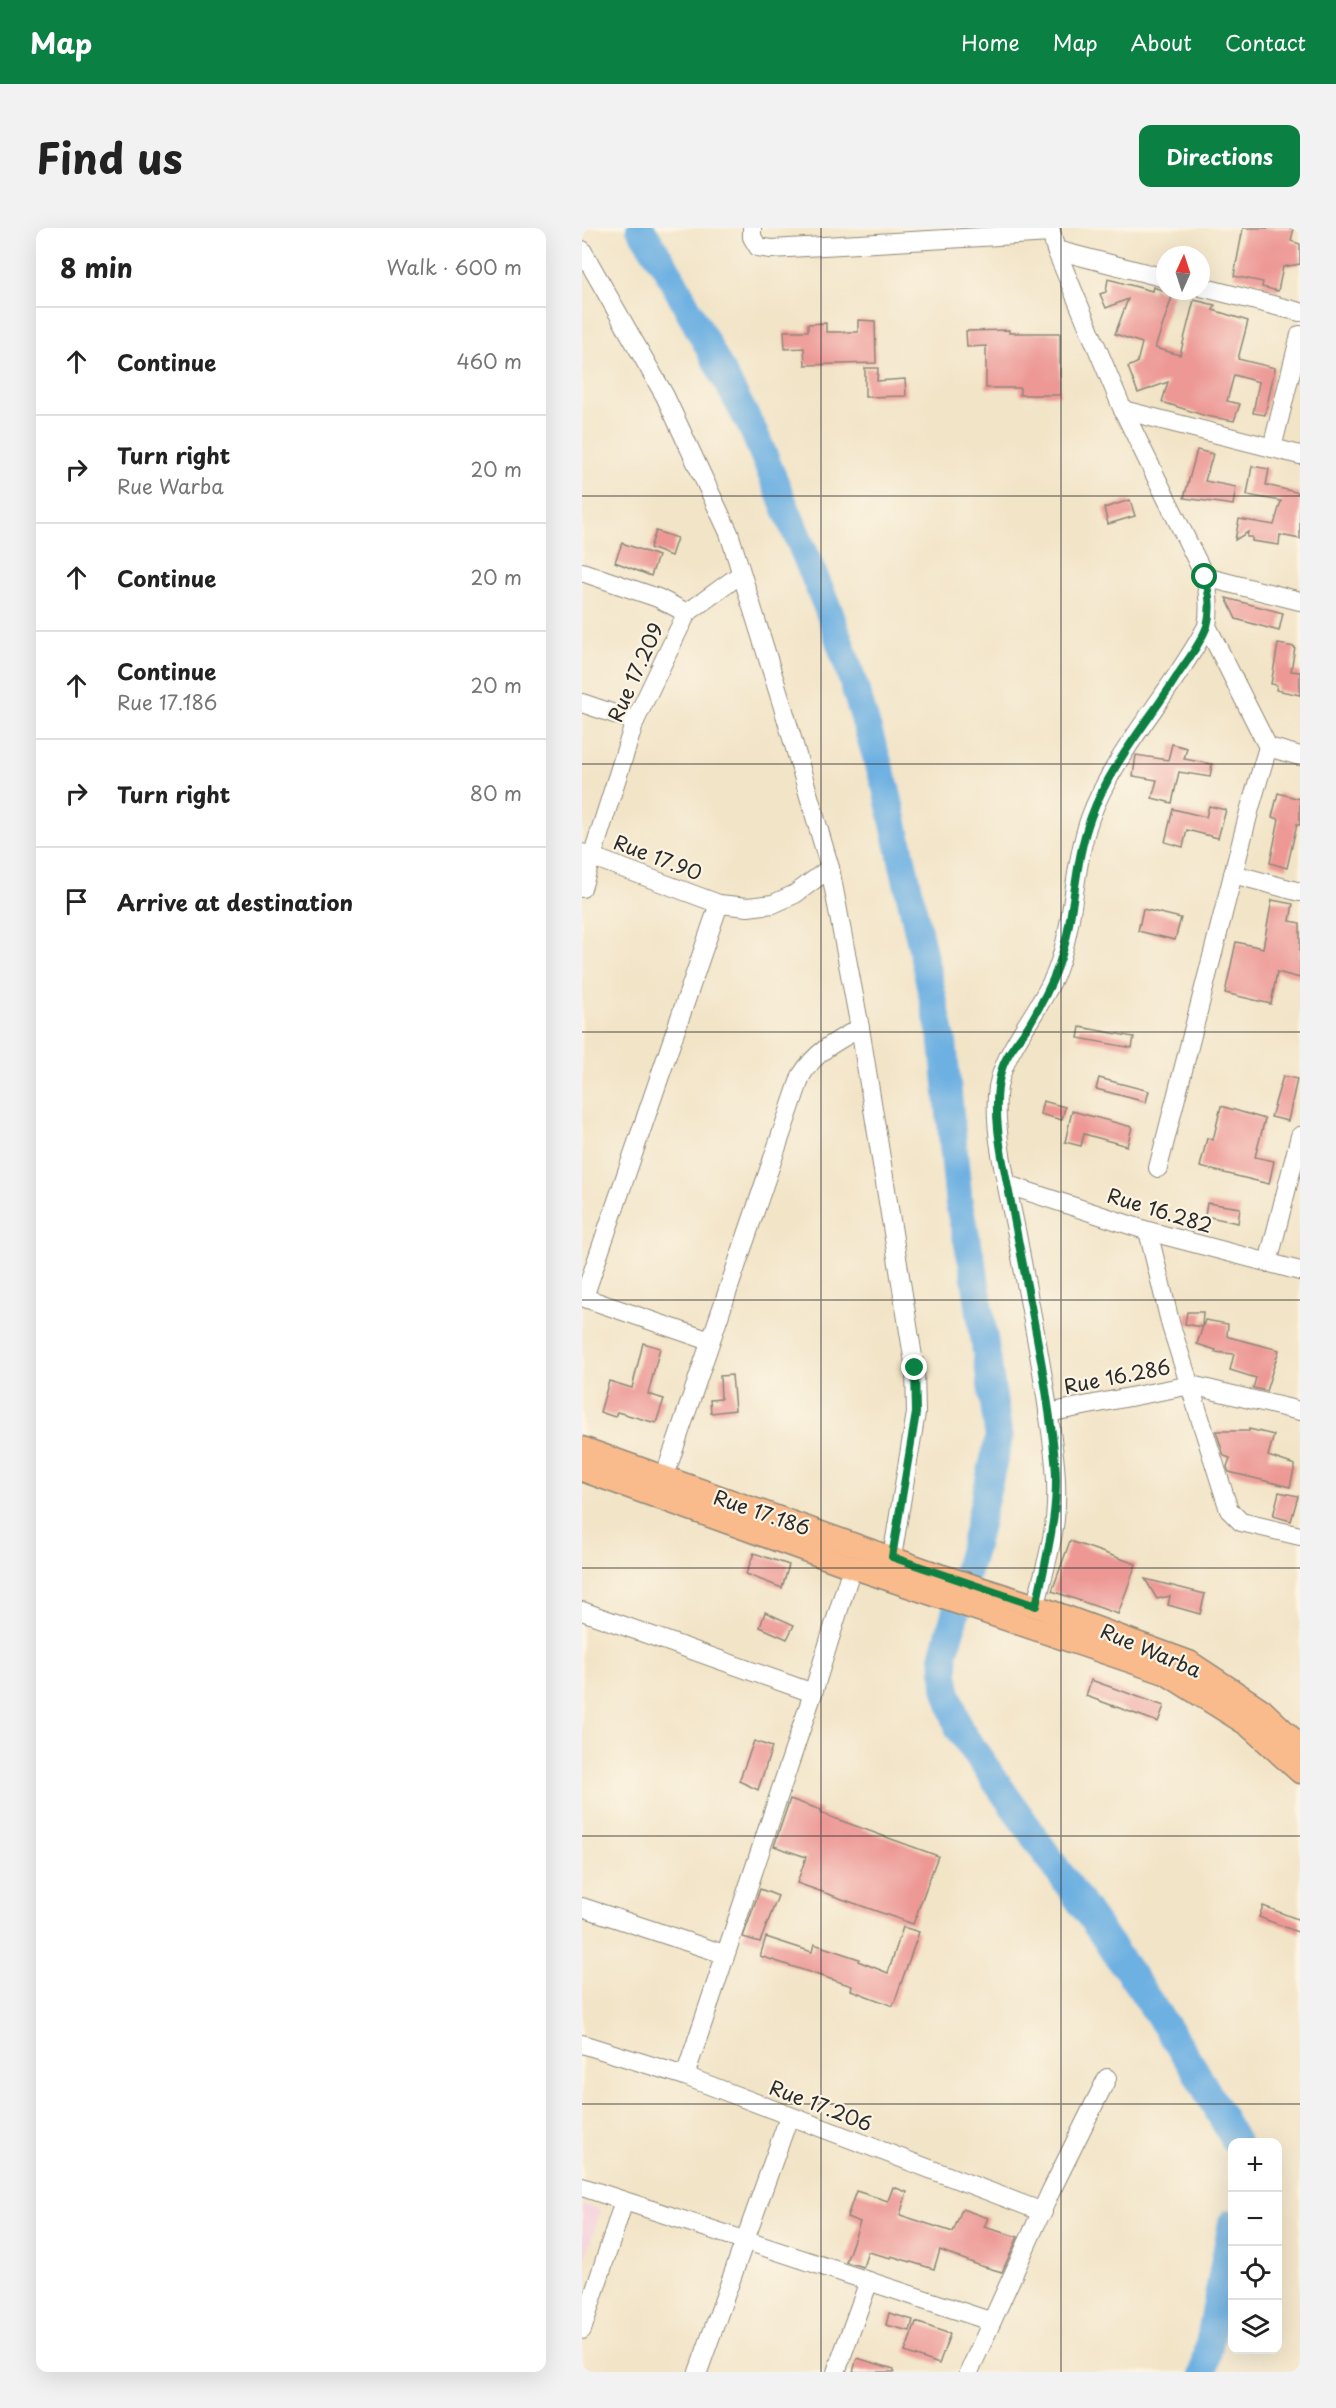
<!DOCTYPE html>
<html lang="en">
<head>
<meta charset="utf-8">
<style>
  :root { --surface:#fff; --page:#f2f2f2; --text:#222; --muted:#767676; --line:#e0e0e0; --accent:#0b8043 }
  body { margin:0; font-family:"Playpen Sans",sans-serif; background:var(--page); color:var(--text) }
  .controls { position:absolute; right:18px; bottom:18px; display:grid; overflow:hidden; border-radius:12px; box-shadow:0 6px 24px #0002 }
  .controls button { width:54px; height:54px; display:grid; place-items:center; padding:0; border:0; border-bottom:2px solid var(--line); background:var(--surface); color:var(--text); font:30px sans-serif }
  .compass { position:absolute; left:574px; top:18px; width:54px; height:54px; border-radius:50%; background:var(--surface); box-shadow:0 6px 24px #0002; rotate:3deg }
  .stop { position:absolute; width:18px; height:18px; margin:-14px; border:4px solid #0b8043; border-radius:50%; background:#fff }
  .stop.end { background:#0b8043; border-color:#fff; box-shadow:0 2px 6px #0008 }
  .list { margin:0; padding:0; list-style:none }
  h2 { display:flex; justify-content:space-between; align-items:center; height:78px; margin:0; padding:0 24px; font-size:26px }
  h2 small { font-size:20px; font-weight:400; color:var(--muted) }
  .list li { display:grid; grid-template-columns:39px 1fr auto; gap:18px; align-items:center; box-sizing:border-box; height:108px; padding:0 24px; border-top:2px solid var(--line) }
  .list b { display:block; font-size:22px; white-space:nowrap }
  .list p { margin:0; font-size:20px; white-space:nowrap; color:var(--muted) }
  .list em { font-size:20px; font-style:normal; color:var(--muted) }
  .icon { flex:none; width:33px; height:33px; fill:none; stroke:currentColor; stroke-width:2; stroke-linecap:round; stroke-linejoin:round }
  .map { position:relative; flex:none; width:718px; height:2144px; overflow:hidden; border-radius:12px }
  header { display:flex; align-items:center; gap:36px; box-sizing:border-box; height:84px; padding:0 30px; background:var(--accent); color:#fff }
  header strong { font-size:28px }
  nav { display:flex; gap:33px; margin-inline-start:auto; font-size:21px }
  .intro { display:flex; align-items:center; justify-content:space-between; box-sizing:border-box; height:144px; padding:0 36px }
  h1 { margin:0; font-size:42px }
  .button { padding:15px 27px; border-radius:12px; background:var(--accent); color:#fff; font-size:21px; font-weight:700 }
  main { display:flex; gap:36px; padding:0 36px }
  aside { flex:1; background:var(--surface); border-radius:12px; box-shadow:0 6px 24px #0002 }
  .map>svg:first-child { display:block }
</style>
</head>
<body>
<header>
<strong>Map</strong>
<nav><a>Home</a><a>Map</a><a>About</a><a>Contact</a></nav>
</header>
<div class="intro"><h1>Find us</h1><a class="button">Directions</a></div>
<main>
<aside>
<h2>8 min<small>Walk · 600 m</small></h2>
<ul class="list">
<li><svg class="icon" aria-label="ahead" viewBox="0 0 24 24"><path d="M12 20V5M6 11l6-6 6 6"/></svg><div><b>Continue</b></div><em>460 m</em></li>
<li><svg class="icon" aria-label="right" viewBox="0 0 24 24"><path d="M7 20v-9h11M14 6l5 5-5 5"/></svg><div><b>Turn right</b><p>Rue Warba</p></div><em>20 m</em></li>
<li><svg class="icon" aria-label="ahead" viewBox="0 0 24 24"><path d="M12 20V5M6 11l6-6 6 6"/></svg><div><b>Continue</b></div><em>20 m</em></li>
<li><svg class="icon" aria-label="ahead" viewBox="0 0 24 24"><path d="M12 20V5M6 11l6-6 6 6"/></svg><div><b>Continue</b><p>Rue 17.186</p></div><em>20 m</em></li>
<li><svg class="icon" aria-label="right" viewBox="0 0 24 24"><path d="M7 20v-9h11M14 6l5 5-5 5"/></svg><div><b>Turn right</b></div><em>80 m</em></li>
<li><svg class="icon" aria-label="arrive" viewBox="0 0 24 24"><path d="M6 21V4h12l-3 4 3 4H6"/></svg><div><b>Arrive at destination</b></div></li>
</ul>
</aside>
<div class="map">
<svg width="718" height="2144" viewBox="0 0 718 2144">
  <rect width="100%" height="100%" fill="#fcf5e5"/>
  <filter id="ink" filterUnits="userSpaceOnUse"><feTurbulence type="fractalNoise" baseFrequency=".0167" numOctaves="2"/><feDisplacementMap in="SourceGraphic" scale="12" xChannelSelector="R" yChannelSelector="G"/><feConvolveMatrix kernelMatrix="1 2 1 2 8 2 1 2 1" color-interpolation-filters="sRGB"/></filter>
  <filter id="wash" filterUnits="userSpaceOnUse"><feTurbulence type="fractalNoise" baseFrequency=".008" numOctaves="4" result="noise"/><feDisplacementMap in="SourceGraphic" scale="24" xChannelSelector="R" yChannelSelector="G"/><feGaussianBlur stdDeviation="1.35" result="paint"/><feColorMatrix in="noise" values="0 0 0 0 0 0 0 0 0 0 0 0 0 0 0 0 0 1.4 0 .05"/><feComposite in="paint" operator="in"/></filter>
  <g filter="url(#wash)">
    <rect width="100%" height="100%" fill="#f2e4c7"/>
    <path fill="#f4cfde" d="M0,1976L19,1982L0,2037Z"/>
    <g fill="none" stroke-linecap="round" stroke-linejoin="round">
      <g stroke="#6db0e2" stroke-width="28">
        <path d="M58,0L83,38L171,202L248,386L266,438L304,560L361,815L377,977L392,1043L417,1210L392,1317L362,1426L364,1459L377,1501L563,1767L611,1839L654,1914"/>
        <path d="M622,2144L650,1995"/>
      </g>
    </g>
    <g id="blocks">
      <g fill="#ed9895">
        <path d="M661,0H712L709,13L718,16V36L701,39L696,63L680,59L681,54L652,48Z"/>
        <path d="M526,51L570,63L571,59L591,66L573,120L598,127L612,72L633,77L631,82L666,93L656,131L693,140L683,187L671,185L677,154L652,147L645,173L658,176L652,193L624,188L580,174L586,154L556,165L546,139L555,135L560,115L533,106L546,71L524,80L518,66L524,64Z"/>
        <path d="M276,92L293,93L294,135L223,137L222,120L203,121L202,103H226V96L244,95V104H276Z"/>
        <path d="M427,102V105H478V167H438V160H404V118L385,119L384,103Z"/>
        <path d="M283,140H296L295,153L323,151L324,168L283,169Z"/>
        <path d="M615,222L631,226L623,253L654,259L651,277L602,270Z"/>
        <path d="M670,238L687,241L684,257L718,265V311L698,307L697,317L670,313V309H665L666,304L653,312L657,291L692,297L699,273L665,267Z"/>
        <path d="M548,272L553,288L526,296L522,280Z"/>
        <path d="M74,303L95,310L89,328L68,320Z"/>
        <path d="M40,315L76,328L69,348L33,334Z"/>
        <path d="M644,370L701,385L697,403L654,391Z"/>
        <path d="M696,416L713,419L709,443L718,444V467L694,462L695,457L689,456Z"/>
        <path d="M590,516L605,520L602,531L630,536L628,549L597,544L590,575L570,570L575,552L551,548L554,527L586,532Z"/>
        <path d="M696,565L718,571V597L715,596L705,640L688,635L697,591L690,589Z"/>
        <path d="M627,578L644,582L636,610L605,602L601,619L583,614L591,581L624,589Z"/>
        <path d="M690,672L711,676L708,693L718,695V750L695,744L689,776L643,765L654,714L681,720Z"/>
        <path d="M561,681L599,690L593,712L556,703Z"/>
        <path d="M498,799L552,809L550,820L496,810Z"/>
        <path d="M701,848L715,851L706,893L689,889Z"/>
        <path d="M517,850L567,863L564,874L514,861Z"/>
        <path d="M461,873L483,879L480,892L458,886Z"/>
        <path d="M639,878L683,891L673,929L692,933L687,956L618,939L625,910L631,912Z"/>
        <path d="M490,883L550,899L545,918L502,906L499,918L483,914Z"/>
        <path d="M625,975L658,980L656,995L623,988Z"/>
        <path d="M605,1084H621L620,1099L603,1096Z"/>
        <path d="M623,1092L646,1096L645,1108L647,1109L697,1122L684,1163L671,1160L674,1150L648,1142L652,1126L633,1124L634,1122L615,1116Z"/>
        <path d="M61,1115L78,1120L66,1166L82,1171L74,1195L35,1184L33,1189L18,1184L27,1153L50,1160Z"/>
        <path d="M150,1147L153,1182L129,1185L128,1172L139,1171L138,1148Z"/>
        <path d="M667,1201L692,1207L686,1228L713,1237L708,1259L647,1244L645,1239L648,1230L642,1228L634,1203H667Z"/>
        <path d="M697,1264L716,1268L709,1293L691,1288Z"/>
        <path d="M488,1313L554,1336L536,1386L470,1363Z"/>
        <path d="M172,1325L207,1337L200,1360L164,1346Z"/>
        <path d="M563,1351L623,1366L618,1386L586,1377L588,1368L575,1371Z"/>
        <path d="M183,1384L212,1397L205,1411L178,1399Z"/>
        <path d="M509,1452L582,1478L576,1494L504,1468Z"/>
        <path d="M172,1513L190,1519L176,1562L157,1553Z"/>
        <path d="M208,1571L239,1582L238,1585L356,1628L331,1696L215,1655L224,1629L192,1618Z"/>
        <path d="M178,1661L196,1668L178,1714L161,1709Z"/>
        <path d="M681,1678L718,1692V1705L677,1689Z"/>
        <path d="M321,1699L337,1704L311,1778L269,1762L270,1758L178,1728L184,1709L230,1724L232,1716L277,1731L276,1733L306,1745Z"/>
        <path d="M311,1959L325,1964L318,1987L371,2004L380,1981L406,1990L402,1999L436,2009L420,2044L396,2037L358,2022L352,2041L309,2028V2030L286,2024L281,2039L264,2034L278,1994L265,1989L274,1963L306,1973Z"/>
        <path d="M307,2085L331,2092L328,2103L304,2097Z"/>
        <path d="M334,2094L368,2106L357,2136L323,2124Z"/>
        <path d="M275,2130L312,2141V2144H271Z"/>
      </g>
    </g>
  </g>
  <g filter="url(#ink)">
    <use href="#blocks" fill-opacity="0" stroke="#8e8879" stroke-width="1.5"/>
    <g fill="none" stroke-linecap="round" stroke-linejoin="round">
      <g stroke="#8e8879" stroke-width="20">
        <g id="minor">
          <path d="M170,0V9L176,19L189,21L469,5"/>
          <path d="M468,0L474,22L541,182L623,349C627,367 628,381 625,398L686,519L668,580L576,940"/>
          <path d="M0,22L83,168L147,305L200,476L248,640L278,800L333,1141L334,1185L310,1329"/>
          <path d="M474,22L583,50"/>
          <path d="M619,59L718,84"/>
          <path d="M541,182L718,227"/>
          <path d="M690,220L718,107"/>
          <path d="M0,344L76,370L105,385"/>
          <path d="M623,349L718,373"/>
          <path d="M0,475L53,493"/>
          <path d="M686,519L718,528"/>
          <path d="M0,625L137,676L166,679L191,676L213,666L248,640"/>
          <path d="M651,646L718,664"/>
          <path d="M0,660L53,493L96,403L105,385L159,346"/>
          <path d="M426,957L566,1003L718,1043"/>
          <path d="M566,1003L589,1098L647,1282L659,1294L718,1308"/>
          <path d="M686,1035L718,908"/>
          <path d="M0,1069L128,1113"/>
          <path d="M2,1069L137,676"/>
          <path d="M466,1185L609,1157L718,1183"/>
          <path d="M82,1250L219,848C233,824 254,813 278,800"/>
          <path d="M454,1378C460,1349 470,1320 473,1291C477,1254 471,1218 466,1182C458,1125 446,1069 436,1012C428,969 412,912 415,868C417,825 459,784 475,742C493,693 491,639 508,590C533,522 591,463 625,398"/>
          <path d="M0,1383L231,1465"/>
          <path d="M0,1679L142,1726"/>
          <path d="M0,1816L103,1848L461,1984"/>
          <path d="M103,1848L231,1465L270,1339"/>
          <path d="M0,1959L408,2093"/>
          <path d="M0,2102L42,1973"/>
          <path d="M116,2144L207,1889"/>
          <path d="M254,2144L287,2053"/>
          <path d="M387,2144L468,1965L525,1850"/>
        </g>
      </g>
      <g stroke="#8e8879" stroke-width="25">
        <g id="major">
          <path d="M0,1220L360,1348L454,1378L607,1434L680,1482L718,1518"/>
          <path d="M0,1242L270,1339L583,1445L666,1497L718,1544"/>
        </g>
      </g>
      <use href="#minor" stroke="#fff" stroke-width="18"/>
      <use href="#major" stroke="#fabb8c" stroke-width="22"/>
    </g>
  </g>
  <g fill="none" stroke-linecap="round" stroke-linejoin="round" filter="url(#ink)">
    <path stroke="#0b8043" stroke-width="8" d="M333,1140L334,1185L310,1329L454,1378C464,1330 478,1281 473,1232C465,1151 447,1070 432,990C424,945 407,888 419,844C423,827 437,812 447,797C457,780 467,762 474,744C494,694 490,639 509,589C528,536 568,492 597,445C607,430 619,415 625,398C630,381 627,365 623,349"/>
  </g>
  <path fill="none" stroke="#2b2b2b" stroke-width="1.5" stroke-opacity="0.55" d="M239,0V2144M479,0V2144M0,268H718M0,536H718M0,804H718M0,1072H718M0,1340H718M0,1608H718M0,1876H718"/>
  <g text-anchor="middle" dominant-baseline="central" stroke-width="4.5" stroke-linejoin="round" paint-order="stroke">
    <g font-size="20" fill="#2b2b2b" stroke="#fcf5e5">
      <text transform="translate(53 444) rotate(-66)">Rue 17.209</text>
      <text transform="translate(76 629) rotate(21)">Rue 17.90</text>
      <text transform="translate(578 982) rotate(17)">Rue 16.282</text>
      <text transform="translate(535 1148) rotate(-11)">Rue 16.286</text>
      <text transform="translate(180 1284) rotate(19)">Rue 17.186</text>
      <text transform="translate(569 1422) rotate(23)">Rue Warba</text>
      <text transform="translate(239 1877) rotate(21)">Rue 17.206</text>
    </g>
  </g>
</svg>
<div class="controls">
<button>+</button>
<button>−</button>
<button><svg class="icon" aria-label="locate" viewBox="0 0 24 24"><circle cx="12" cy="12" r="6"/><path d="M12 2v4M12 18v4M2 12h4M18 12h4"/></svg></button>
<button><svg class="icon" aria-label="layers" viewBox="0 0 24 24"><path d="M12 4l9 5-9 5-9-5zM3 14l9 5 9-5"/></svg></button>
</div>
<svg class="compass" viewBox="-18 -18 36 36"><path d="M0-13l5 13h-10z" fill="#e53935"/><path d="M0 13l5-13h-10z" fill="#767676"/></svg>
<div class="stop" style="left:623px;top:349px"></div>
<div class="stop end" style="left:333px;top:1140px"></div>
</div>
</main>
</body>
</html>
